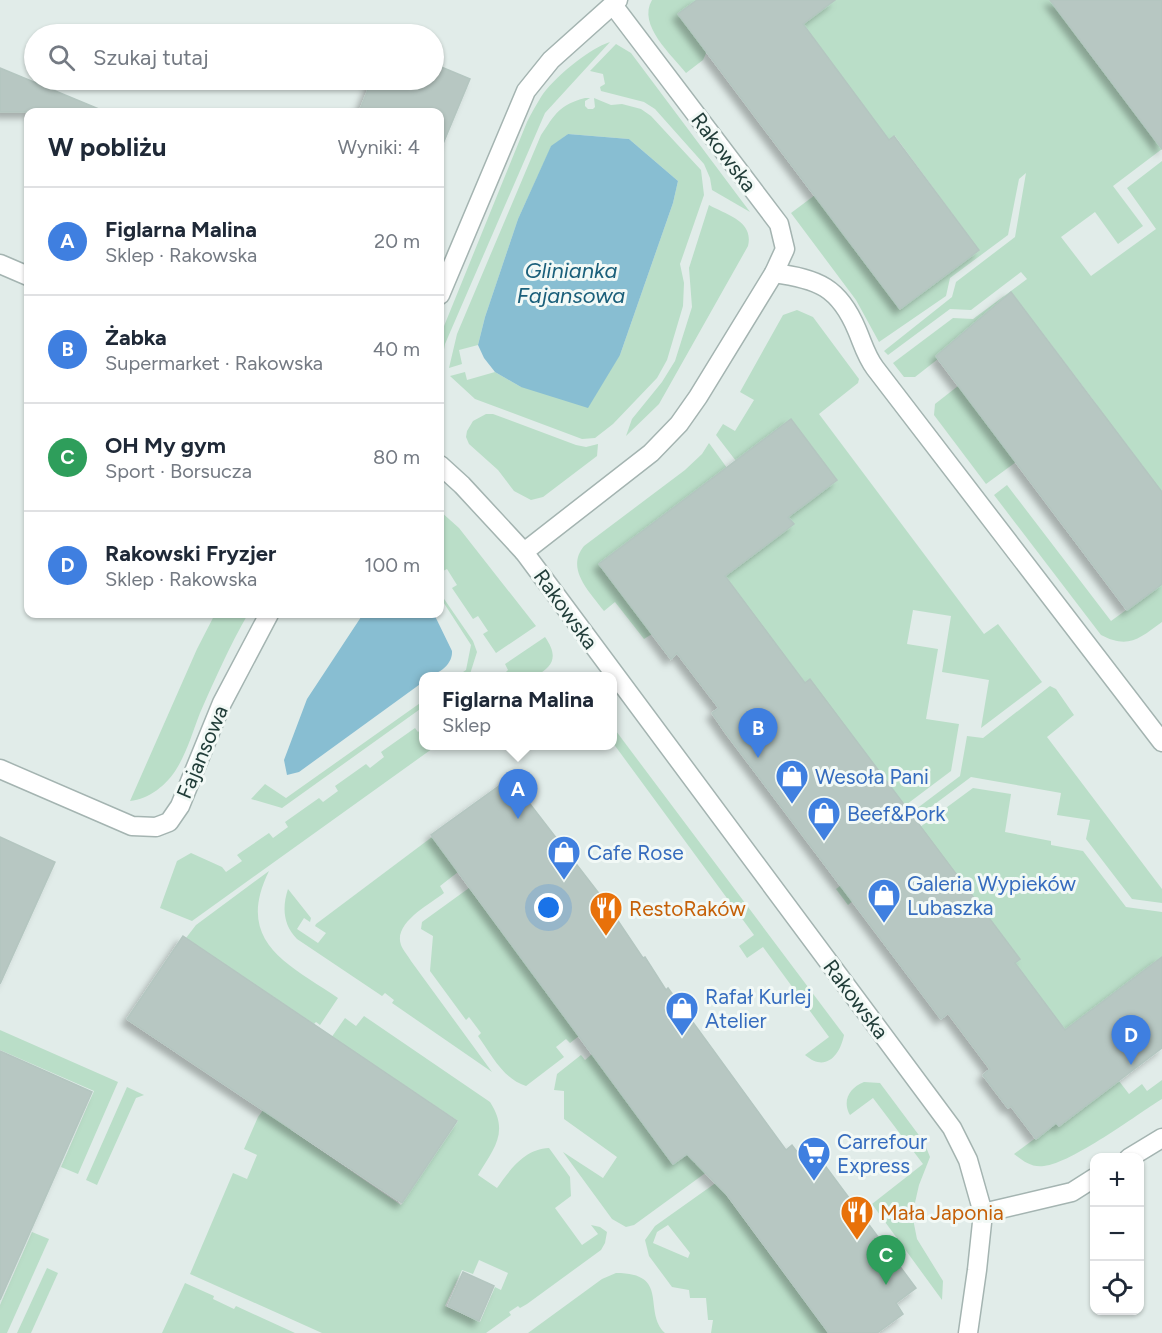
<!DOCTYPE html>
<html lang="pl">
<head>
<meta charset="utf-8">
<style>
  :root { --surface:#fff; --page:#f6f6f7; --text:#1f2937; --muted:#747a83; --line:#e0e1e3; --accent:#7f5845 }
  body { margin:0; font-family:Figtree,sans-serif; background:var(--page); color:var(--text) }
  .controls { position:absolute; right:18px; bottom:18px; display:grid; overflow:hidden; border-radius:12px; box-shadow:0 2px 4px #0004 }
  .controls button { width:54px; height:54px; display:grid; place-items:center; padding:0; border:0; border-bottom:2px solid var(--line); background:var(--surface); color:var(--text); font:30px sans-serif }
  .you { position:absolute; left:549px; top:908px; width:21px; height:21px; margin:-15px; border:4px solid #fff; border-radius:50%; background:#1a73e8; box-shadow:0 0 0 9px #1a73e833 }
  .badge { display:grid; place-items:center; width:39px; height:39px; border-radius:50%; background:var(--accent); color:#fff; font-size:20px; font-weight:700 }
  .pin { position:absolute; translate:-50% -50px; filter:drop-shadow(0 2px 3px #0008) }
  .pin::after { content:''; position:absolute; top:32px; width:21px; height:18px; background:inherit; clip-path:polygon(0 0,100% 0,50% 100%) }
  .popup { position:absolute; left:419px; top:672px; width:198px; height:78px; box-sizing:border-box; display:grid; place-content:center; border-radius:12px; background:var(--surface); filter:drop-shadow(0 2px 4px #0005); font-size:20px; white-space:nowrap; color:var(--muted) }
  .popup b { font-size:22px; color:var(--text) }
  .popup::after { content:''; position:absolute; left:50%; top:100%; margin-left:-12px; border:12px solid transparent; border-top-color:var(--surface) }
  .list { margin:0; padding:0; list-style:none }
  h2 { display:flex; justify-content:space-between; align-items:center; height:78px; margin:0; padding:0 24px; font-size:26px }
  h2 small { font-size:20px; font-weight:400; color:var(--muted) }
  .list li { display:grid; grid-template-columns:39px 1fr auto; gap:18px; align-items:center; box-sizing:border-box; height:108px; padding:0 24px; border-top:2px solid var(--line) }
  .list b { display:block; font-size:22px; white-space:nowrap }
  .list p { margin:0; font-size:20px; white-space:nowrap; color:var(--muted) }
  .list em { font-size:20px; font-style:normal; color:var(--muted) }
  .icon { flex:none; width:33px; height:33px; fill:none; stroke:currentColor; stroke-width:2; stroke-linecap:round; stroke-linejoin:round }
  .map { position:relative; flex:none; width:1162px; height:1333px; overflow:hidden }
  .search { position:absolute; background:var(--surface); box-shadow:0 2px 4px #0004; left:24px; top:24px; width:420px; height:66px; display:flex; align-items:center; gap:15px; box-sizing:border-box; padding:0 21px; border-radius:33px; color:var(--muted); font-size:22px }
  .panel { position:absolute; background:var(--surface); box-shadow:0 2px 4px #0004; left:24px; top:108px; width:420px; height:510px; border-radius:12px }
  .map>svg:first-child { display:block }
</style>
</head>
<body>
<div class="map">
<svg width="1162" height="1333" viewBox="0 0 1162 1333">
  <defs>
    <filter id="shadow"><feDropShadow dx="-5.5" dy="5.5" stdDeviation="3" flood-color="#0004"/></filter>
  </defs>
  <rect width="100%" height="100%" fill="#e1ece9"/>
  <g fill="#badec8" fill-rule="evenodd">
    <path d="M652,0H697L707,51L703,60L686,73C672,55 637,25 652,0Z"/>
    <path d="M835,0H1050L1162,149L1113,186L1143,226L1118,244L1095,212L1061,237L1091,276L1156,229L1127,188L1162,161V492L1114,428L1092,409L1097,405L1015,297L938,355L936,357L938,359L915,377H904L893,363L953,318L973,319L1027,279L1021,272L971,310L950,309L888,355L884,351L952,297L956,282L1015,237L1026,173L1019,179L1008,235L950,278L946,296L879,342L856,300L791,213L815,195L900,309L979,250L895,136L889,140L803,24Z"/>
    <path d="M610,42L545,113L445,344L440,372V336L527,122C531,114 536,105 541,97C552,79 590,48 610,42Z"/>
    <path d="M616,44L631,53L750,212L712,190L710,178L704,164L655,109L644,102L601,91L600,87L605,84L603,74L590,71Z"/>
    <path d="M585,98H590L585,101V106L588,109H593L595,107L594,98L611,105L622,104L641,109L651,116L701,170L704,195L680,264L684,283L683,306L667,360L657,378L613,424L595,438L582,439L475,399L450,376L465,372L467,380L495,372L521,387L620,355L673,203L678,181L629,139L568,134L551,147L518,219L485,317L478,345L459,350L462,364L449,368L457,334L541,135C555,114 559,105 585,98Z"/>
    <path d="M709,205C727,215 754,221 748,246L659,404L626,436L632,419L662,382L675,361L692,307L689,268Z"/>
    <path d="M797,310L813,317L859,379L858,383L819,414L984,634L998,624L1042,682L981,728L989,680L942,672L951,616L913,610L907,644L938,649L926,719L959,724L951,771L826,865L805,683L717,566L793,524L788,517L837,480L736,461L716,435L723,424L735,431L754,400L740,392L783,315Z"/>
    <path d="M958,386L1016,462L986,484L934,415L935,404Z"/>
    <path d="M486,414H493L576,445L586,447L598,444L597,456L543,497L531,500L514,491L498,470L469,444L466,437L467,431L473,421Z"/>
    <path d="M709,443L727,468L599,564L652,634L644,639L615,602L604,611C590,592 565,569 584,546L685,470L702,454Z"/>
    <path d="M1007,485L1111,621L1162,584V622C1139,639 1128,649 1101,635L994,495Z"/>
    <path d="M440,511L459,528L536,626L496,653L483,634L488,631L478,616L473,619L452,588L457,585L447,569L441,572L440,570Z"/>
    <path d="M440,593L473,641L477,652L470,674L467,676H457L466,670L471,645L440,597Z"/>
    <path d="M215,614H248C230,645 215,679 200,713C193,731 187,752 177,768C167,785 149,799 130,801L197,649Z"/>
    <path d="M545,637C557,654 556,666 535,676C527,679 513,677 505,676L504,674L508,670L505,664Z"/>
    <path d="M1050,686L1056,689L1074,715L1047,737L1162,889V903L1132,899L1086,839L1090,820L1057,815L1061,793L971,777L836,878L831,873L960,776L967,736L983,738Z"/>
    <path d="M423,701V707L282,808L251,799L265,784L286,798Z"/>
    <path d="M613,727L844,1035C840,1055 826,1073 805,1055L829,1037L763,947L747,958L739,946L754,935L613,743Z"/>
    <path d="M415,728L418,732L423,728L424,746H436L192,921L160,908L177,861L191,853L222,867L226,872L242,861L237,855L269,833L273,838L288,827L285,822L319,798L323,802L338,791L335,786L366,764L370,768L384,757L381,752Z"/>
    <path d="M973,788L1011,794L1005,832L1051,841V845L1083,851L1126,907L1162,912V957L1065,1030L1015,963L1020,959L928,837L848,905L836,889Z"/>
    <path d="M432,837L458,872L440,886L444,893C430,904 393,923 401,945C403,950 408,956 411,961L492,1072L392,1003L394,1000L385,993L382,996L297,939C283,925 282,907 288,889L311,918L310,922L304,918L297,929L318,943L326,933L315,926L316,924Z"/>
    <path d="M269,871C234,942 288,964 338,998L320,1025L316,1022L314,1024L186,938L196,925Z"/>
    <path d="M469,888L579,1036L570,1043L566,1039L556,1047L564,1057L526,1086C503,1079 491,1054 478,1036L481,1033L469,1017L466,1020L430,971L433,936L421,929L422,922Z"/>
    <path d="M364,1016L490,1102C510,1133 493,1149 478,1175L497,1188C510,1170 524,1149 549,1148L570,1177L571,1196L555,1208L582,1245L598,1234L591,1225L600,1227L607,1232L605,1243L601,1250L527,1304L520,1308L518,1306L509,1312L511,1315L486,1333H322L190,1274L233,1173L247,1179L257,1155L244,1149L258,1117L266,1106L294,1125L291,1130L401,1205L458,1121L346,1046L344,1048L331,1038L345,1018L356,1026ZM479,1260L508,1273L501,1290L495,1287L480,1322L445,1306L462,1270L473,1274Z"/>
    <path d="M0,1030L118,1082L78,1174L61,1167L94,1091L0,1050Z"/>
    <path d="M592,1054L673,1164L702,1144L715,1166L634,1225L626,1227L612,1219L563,1152L603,1178L617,1157L564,1119V1091L554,1090L557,1074L581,1055L585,1060Z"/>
    <path d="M1119,1081L1129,1094L1142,1084L1147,1091L1162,1080V1099C1136,1115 1072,1163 1044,1166C1032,1168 1023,1161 1014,1154L1056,1123L1059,1126Z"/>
    <path d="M864,1082L880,1083L924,1142L930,1157L919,1185L914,1207V1224L917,1239L943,1281L942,1300L872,1204L923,1164L873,1098L850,1115C842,1101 849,1088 864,1082Z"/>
    <path d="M127,1087L144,1095L136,1098L97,1185L86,1180Z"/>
    <path d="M724,1177L733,1189L726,1195L828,1333H711L713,1320H708L706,1298H690L689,1290L672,1287L649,1256L645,1240L655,1226ZM668,1225L690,1253L688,1258L653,1243L657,1232Z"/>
    <path d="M32,1232L49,1239L7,1333H0V1305Z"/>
    <path d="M47,1268L58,1273L31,1333H17Z"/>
    <path d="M616,1273C671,1273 642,1311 665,1333H528L602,1279Z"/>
    <path d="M185,1283L214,1296L213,1299L234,1309L236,1306L295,1333H162Z"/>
  </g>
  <g fill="#88bed2">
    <path d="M568,134L629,139L678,181L673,203L620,355L588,408L521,387L495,372L484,358L478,345L485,317L518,219L551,146Z"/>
    <path d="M363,614H434L452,651C453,665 437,676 424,676L423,682L299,772L287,775L284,760L307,699Z"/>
  </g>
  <g fill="#b7c7c2" stroke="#b4c6c0" stroke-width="1.5" filter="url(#shadow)">
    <path d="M697,0H835L803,24L889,140L894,136L979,250L900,309L678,14Z"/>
    <path d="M1050,0H1162V149Z"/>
    <path d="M434,64L470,79L440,151V112H359L372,80H434Z"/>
    <path d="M0,68L106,112H0Z"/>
    <path d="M1011,292L1162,492V584L1127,610L936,356Z"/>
    <path d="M791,419L837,480L788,517L794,524L725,576L805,683L810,679L1020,959L1015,963L1065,1030L1162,957V1048L1059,1126L1056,1123L1036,1139L1011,1106L1008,1108L983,1075L990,1069L948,1013L941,1019L725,732L712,713L719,708L677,653L671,659L599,564Z"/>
    <path d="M510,778L604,900L643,958L645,957L666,990L668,988L786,1150L792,1145L803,1160L815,1152L916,1288L896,1303L903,1314L877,1333H829L728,1196L687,1154L673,1164L431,835Z"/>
    <path d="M0,837L55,862L0,984Z"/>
    <path d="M183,936L457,1121L402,1203L127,1019Z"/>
    <path d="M0,1051L92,1092L0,1300Z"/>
    <path d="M463,1272L494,1286L479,1321L448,1306Z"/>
  </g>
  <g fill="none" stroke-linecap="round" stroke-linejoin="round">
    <g stroke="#a4b4b1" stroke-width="21">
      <g id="minor">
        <path d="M0,264L28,276"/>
        <path d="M774,273C818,279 839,287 857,330C863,344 866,356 875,368L1162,742"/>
        <path d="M440,295L526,91L551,60L618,0"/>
        <path d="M440,465L462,485L524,552L952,1128L968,1160L983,1213L977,1270L968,1333"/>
        <path d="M524,552L651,453L679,424L698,397L774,273L785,249L779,224L613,5"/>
        <path d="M0,769L132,826L156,827L169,822L180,806L222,703L269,614"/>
        <path d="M1129,1158L1162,1138"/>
        <path d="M983,1213L1072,1192L1094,1178"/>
      </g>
    </g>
    <use href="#minor" stroke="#fff" stroke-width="18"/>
  </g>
  <defs>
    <g id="shop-pin" transform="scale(1.725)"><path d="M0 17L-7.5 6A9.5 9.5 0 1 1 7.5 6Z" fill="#3f7fe0" stroke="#f2f9f6"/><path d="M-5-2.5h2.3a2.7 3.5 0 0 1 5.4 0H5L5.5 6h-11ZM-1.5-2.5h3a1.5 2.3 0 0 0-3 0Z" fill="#fff"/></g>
    <g id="restaurant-pin" transform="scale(1.725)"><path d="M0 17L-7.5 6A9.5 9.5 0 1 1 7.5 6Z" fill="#e8710a" stroke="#f2f9f6"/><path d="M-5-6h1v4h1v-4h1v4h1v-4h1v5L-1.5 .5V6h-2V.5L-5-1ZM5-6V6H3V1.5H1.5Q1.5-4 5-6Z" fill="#fff"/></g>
    <g id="supermarket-pin" transform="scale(1.725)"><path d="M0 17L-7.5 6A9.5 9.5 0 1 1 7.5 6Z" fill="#3f7fe0" stroke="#f2f9f6"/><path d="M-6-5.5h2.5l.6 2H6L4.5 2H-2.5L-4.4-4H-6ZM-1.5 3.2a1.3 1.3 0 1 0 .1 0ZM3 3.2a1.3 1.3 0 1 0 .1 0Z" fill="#fff"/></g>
  </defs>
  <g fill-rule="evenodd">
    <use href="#shop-pin" x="792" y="776"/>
    <use href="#shop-pin" x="824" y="813"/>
    <use href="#shop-pin" x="564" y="852"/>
    <use href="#shop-pin" x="884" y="895"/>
    <use href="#restaurant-pin" x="606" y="908"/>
    <use href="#shop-pin" x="682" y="1008"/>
    <use href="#supermarket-pin" x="814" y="1153"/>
    <use href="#restaurant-pin" x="857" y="1212"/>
  </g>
  <g text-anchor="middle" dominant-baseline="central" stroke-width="6" stroke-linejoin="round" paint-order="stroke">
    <g font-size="21" fill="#213d39" stroke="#f2f9f6">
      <text transform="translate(724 152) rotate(53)">Rakowska</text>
      <text transform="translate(566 609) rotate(54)">Rakowska</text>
      <text transform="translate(202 752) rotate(-67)">Fajansowa</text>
      <text transform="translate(856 999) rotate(53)">Rakowska</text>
    </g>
    <g font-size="21" fill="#366cbe" stroke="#f2f9f6" text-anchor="start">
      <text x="815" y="776">Wesoła Pani</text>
      <text x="847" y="813">Beef&amp;Pork</text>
      <text x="587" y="852">Cafe Rose</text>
      <text x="907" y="883">Galeria Wypieków<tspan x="907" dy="24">Lubaszka</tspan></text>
      <text x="705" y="996">Rafał Kurlej<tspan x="705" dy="24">Atelier</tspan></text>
      <text x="837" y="1141">Carrefour<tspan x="837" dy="24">Express</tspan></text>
    </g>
    <g font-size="21" fill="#c56008" stroke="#f2f9f6" text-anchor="start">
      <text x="629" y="908">RestoRaków</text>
      <text x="880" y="1212">Mała Japonia</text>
    </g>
    <g font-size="22" font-style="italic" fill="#1a5f7a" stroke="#f2f9f6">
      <text x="571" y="270">Glinianka<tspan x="571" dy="25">Fajansowa</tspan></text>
    </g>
  </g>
</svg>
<div class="controls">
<button>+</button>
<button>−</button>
<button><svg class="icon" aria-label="locate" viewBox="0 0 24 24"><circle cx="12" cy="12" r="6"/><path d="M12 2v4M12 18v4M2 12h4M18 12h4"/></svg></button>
</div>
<div class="you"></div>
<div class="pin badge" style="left:518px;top:819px;background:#3f7fe0">A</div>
<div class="popup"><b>Figlarna Malina</b>Sklep</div>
<div class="pin badge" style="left:758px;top:758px;background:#3f7fe0">B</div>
<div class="pin badge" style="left:886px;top:1285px;background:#2e9e5b">C</div>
<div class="pin badge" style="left:1131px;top:1065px;background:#3f7fe0">D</div>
<div class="search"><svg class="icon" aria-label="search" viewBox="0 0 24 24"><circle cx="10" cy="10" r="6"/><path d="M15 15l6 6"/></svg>Szukaj tutaj</div>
<section class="panel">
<h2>W pobliżu<small>Wyniki: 4</small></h2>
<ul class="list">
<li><span class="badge" style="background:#3f7fe0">A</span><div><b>Figlarna Malina</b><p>Sklep · Rakowska</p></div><em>20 m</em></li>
<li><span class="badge" style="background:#3f7fe0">B</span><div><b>Żabka</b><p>Supermarket · Rakowska</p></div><em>40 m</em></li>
<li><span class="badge" style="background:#2e9e5b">C</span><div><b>OH My gym</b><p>Sport · Borsucza</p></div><em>80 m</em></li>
<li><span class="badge" style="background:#3f7fe0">D</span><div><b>Rakowski Fryzjer</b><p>Sklep · Rakowska</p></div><em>100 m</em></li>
</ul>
</section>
</div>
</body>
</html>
